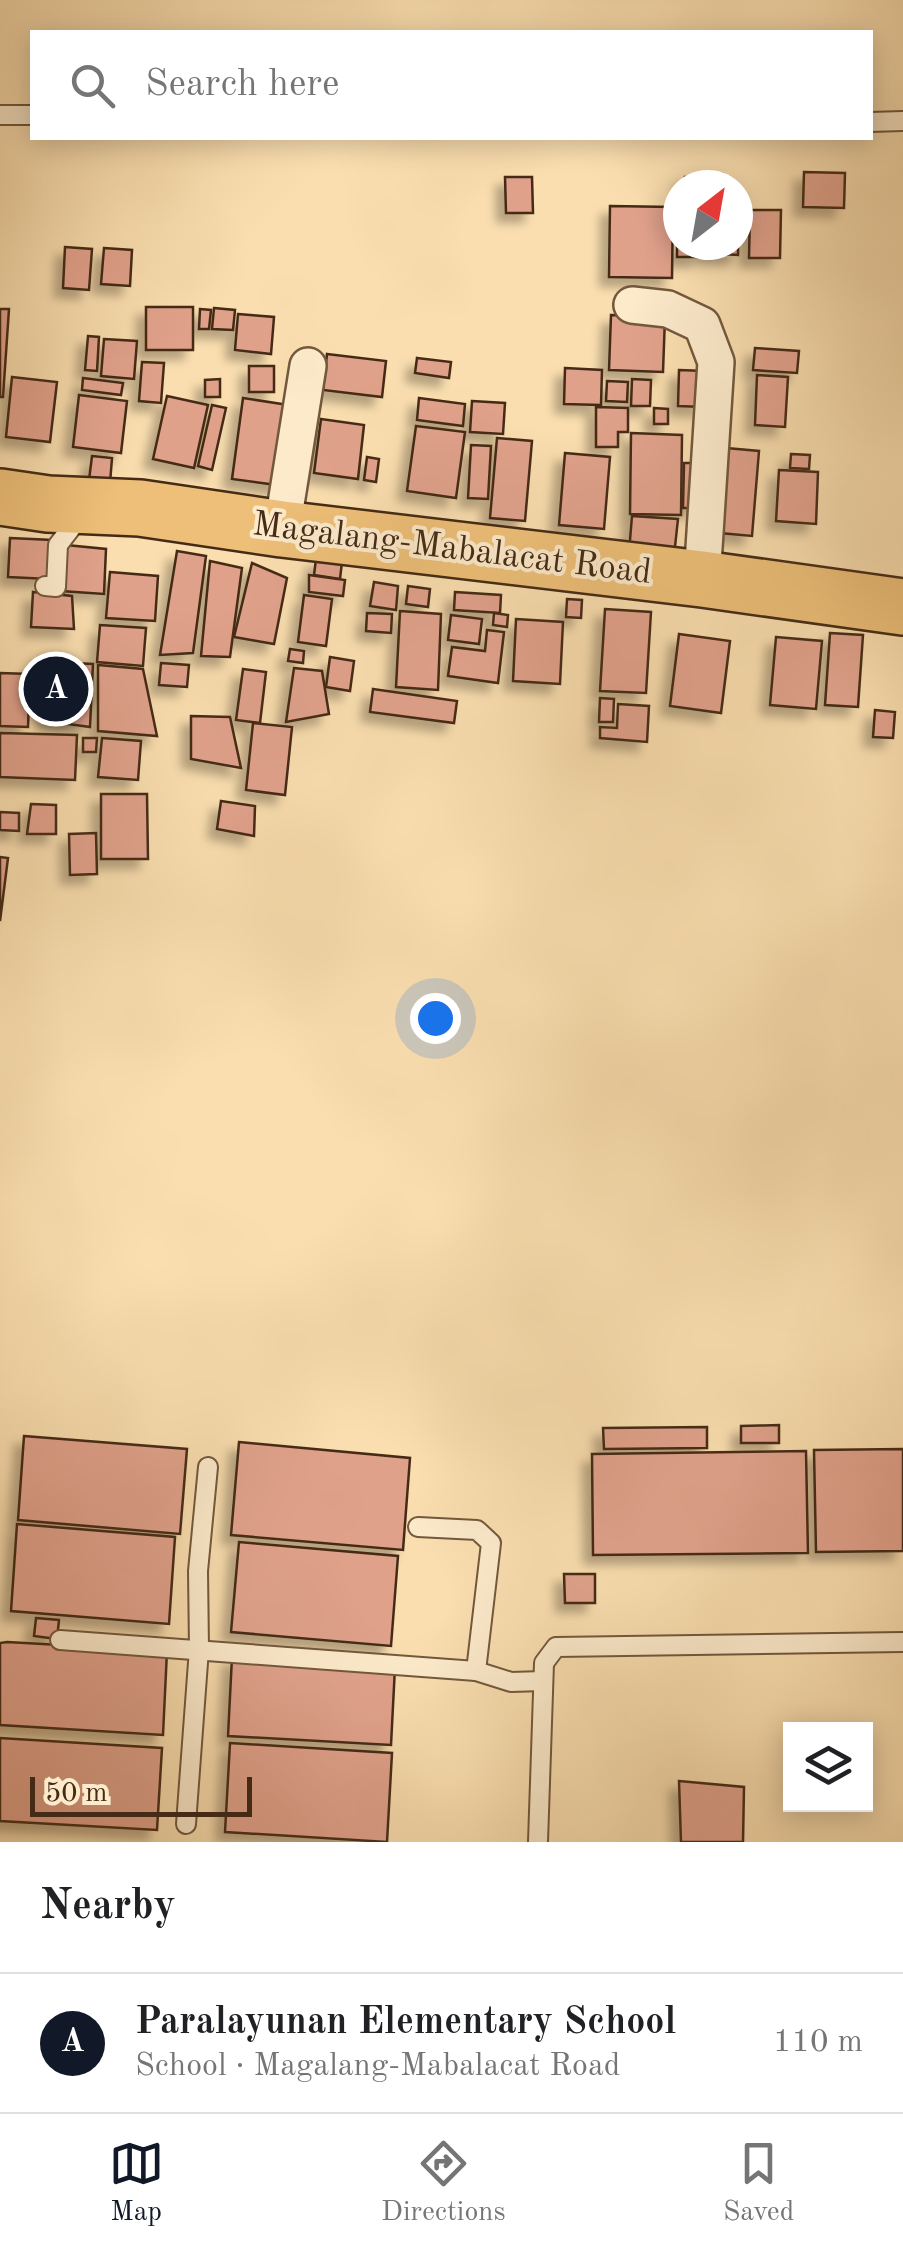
<!DOCTYPE html>
<html lang="en">
<head>
<meta charset="utf-8">
<style>
  :root { --surface:#fff; --page:#f6f6f6; --text:#202124; --muted:#757577; --line:#e0e0e0; --accent:#111827 }
  body { margin:0; font-family:"Old Standard TT",serif; background:var(--page); color:var(--text) }
  .controls { position:absolute; right:30px; bottom:30px; display:grid; overflow:hidden; border-radius:0px; box-shadow:0 5px 25px #0003 }
  .controls button { width:90px; height:90px; display:grid; place-items:center; padding:0; border:0; border-bottom:2px solid var(--line); background:var(--surface); color:var(--text); font:50px sans-serif }
  .compass { position:absolute; left:663px; top:170px; width:90px; height:90px; border-radius:50%; background:var(--surface); box-shadow:0 5px 25px #0003; rotate:31deg }
  .scale { position:absolute; left:30px; bottom:25px; width:222px; box-sizing:border-box; padding-left:10px; border:5px solid #452b16; border-top:0; font-size:28px; line-height:35px; white-space:nowrap; color:#452b16; -webkit-text-stroke:8px #fceacb; paint-order:stroke }
  .you { position:absolute; left:435px; top:1018px; width:35px; height:35px; margin:-25px; border:8px solid #fff; border-radius:50%; background:#1a73e8; box-shadow:0 0 0 15px #1a73e833 }
  .badge { display:grid; place-items:center; width:65px; height:65px; border-radius:50%; background:var(--accent); color:#fff; font-size:32px; font-weight:700 }
  .pin { position:absolute; translate:-50% -50%; border:5px solid #fff; box-shadow:0 2px 10px #0006 }
  .list { margin:0; padding:0; list-style:none }
  h2 { display:flex; justify-content:space-between; align-items:center; height:130px; margin:0; padding:0 40px; font-size:42px }
  h2 small { font-size:32px; font-weight:400; color:var(--muted) }
  .list li { display:grid; grid-template-columns:65px 1fr auto; gap:30px; align-items:center; box-sizing:border-box; height:140px; padding:0 40px; border-top:2px solid var(--line) }
  .list b { display:block; font-size:38px; white-space:nowrap }
  .list p { margin:0; font-size:32px; white-space:nowrap; color:var(--muted) }
  .list em { font-size:32px; font-style:normal; color:var(--muted) }
  .icon { flex:none; width:55px; height:55px; fill:none; stroke:currentColor; stroke-width:2; stroke-linecap:round; stroke-linejoin:round }
  .map { position:relative; flex:none; width:903px; height:1842px; overflow:hidden }
  .search { position:absolute; background:var(--surface); box-shadow:0 5px 25px #0003; left:30px; right:30px; top:30px; height:110px; display:flex; align-items:center; gap:25px; box-sizing:border-box; padding:0 35px; border-radius:0px; color:var(--muted); font-size:38px }
  .sheet { height:270px; background:var(--surface) }
  nav { display:flex; justify-content:space-around; align-items:center; box-sizing:border-box; height:140px; border-top:2px solid var(--line); background:var(--surface); font-size:28px; color:var(--muted) }
  nav a { display:grid; justify-items:center; gap:5px }
  nav .on { color:var(--accent) }
  .map>svg:first-child { display:block }
</style>
</head>
<body>
<div class="map">
<svg width="903" height="1842" viewBox="0 0 903 1842">
  <defs>
    <filter id="shadow"><feDropShadow dx="-9" dy="9" stdDeviation="5" flood-color="#0004"/></filter>
  </defs>
  <rect width="100%" height="100%" fill="#fadeaf"/>
  <filter id="stains"><feTurbulence type="fractalNoise" baseFrequency=".002" numOctaves="4"/><feColorMatrix values="0 0 0 0 .2 0 0 0 0 .09 0 0 0 0 .02 0 0 0 .5 -.17"/></filter>
  <radialGradient id="worn" r=".72"><stop offset=".6" stop-color="#630" stop-opacity="0"/><stop offset="1" stop-color="#630" stop-opacity=".3"/></radialGradient>
  <g fill="#e0a18b" stroke="#452b16" stroke-width="2.5" filter="url(#shadow)">
    <path d="M804,172L845,173L844,208L803,207Z"/>
    <rect x="700" y="174" width="22" height="11"/>
    <path d="M505,177H532L533,213H506Z"/>
    <path d="M685,177H698L699,185H685Z"/>
    <path d="M610,206L673,207L672,278L609,277Z"/>
    <path d="M677,206L678,245H699V257H677Z"/>
    <path d="M739,209L738,255L704,253V245H738Z"/>
    <path d="M750,210H781L780,258H749Z"/>
    <path d="M65,247L92,249L89,290L63,288Z"/>
    <path d="M104,248L132,250L130,286L101,284Z"/>
    <rect x="146" y="307" width="47" height="43"/>
    <path d="M214,308L235,310L233,330L212,329Z"/>
    <path d="M0,309H9L3,397H0Z"/>
    <path d="M200,309L211,310L209,329H199Z"/>
    <path d="M238,314L274,317L271,354L235,350Z"/>
    <path d="M611,315L665,317L663,372L609,370Z"/>
    <path d="M88,336L99,337L97,371L85,370Z"/>
    <path d="M104,339L137,341L134,379L101,376Z"/>
    <path d="M755,348L799,351L797,373L753,370Z"/>
    <path d="M327,354L386,361L382,397L323,390Z"/>
    <path d="M417,358L451,362L449,378L415,373Z"/>
    <path d="M142,362L164,363L161,403L139,401Z"/>
    <rect x="249" y="366" width="25" height="26"/>
    <path d="M565,368L602,370L601,405L564,404Z"/>
    <path d="M679,370L705,371L704,407L678,406Z"/>
    <path d="M757,375L788,377L785,427L755,425Z"/>
    <path d="M12,377L57,382L50,442L6,437Z"/>
    <path d="M83,378L123,383L121,395L82,390Z"/>
    <path d="M220,379V397H205V380Z"/>
    <path d="M632,379L651,380L650,406H631Z"/>
    <path d="M607,381L628,382L627,402L606,401Z"/>
    <path d="M79,395L127,401L121,453L73,447Z"/>
    <path d="M167,396L208,405L194,468L153,459Z"/>
    <path d="M243,398L295,406L284,486L232,479Z"/>
    <path d="M419,398L465,404L463,426L417,420Z"/>
    <path d="M472,401L505,403L503,434L470,432Z"/>
    <path d="M212,405L226,408L212,470L198,466Z"/>
    <path d="M596,407L628,408V432H618V447H596Z"/>
    <path d="M654,408L668,409V424H654Z"/>
    <path d="M321,419L364,425L358,479L314,473Z"/>
    <path d="M416,426L465,432L456,498L407,491Z"/>
    <path d="M631,433L682,435L681,515L630,514Z"/>
    <path d="M497,438L532,441L525,521L490,518Z"/>
    <path d="M471,445L491,446L488,499L468,498Z"/>
    <path d="M715,447L759,451L752,536L709,532Z"/>
    <path d="M565,453L610,457L604,529L559,525Z"/>
    <path d="M791,454L810,455L809,469L790,468Z"/>
    <path d="M92,456L112,458L110,483L89,480Z"/>
    <path d="M367,457L379,459L376,482L364,480Z"/>
    <path d="M684,463H699L698,508H683Z"/>
    <path d="M779,470L818,472L816,524L776,521Z"/>
    <path d="M632,516L678,519L674,556L629,552Z"/>
    <path d="M10,538L52,540L49,579L8,577Z"/>
    <path d="M66,545L106,549L104,594L61,591Z"/>
    <path d="M177,551L206,556L193,653L160,655Z"/>
    <path d="M316,559L342,562L340,579L314,575Z"/>
    <path d="M210,561L242,568L230,657L201,656Z"/>
    <path d="M252,563L287,578L274,644L234,637Z"/>
    <path d="M110,572L158,576L155,621L106,618Z"/>
    <path d="M309,575L345,580L343,596L309,592Z"/>
    <path d="M374,582L398,586L396,610L370,606Z"/>
    <path d="M408,586L430,589L428,607L406,604Z"/>
    <path d="M33,592L72,596L74,629L31,627Z"/>
    <path d="M455,592L501,595L500,613L454,610Z"/>
    <path d="M304,595L332,599L326,646L298,642Z"/>
    <path d="M567,599L582,600L581,618L566,617Z"/>
    <path d="M605,609L651,612L646,693L600,691Z"/>
    <path d="M400,611L441,614L438,690L396,687Z"/>
    <path d="M367,613L392,614L391,633L366,631Z"/>
    <path d="M494,613L508,615L507,627L493,625Z"/>
    <path d="M451,615L482,619L479,644L448,640Z"/>
    <path d="M516,619L563,622L560,684L513,681Z"/>
    <path d="M100,625L146,628L143,666L97,662Z"/>
    <path d="M487,630L504,632L498,683L448,676L452,647L485,651Z"/>
    <path d="M830,633L863,635L858,707L825,705Z"/>
    <path d="M679,634L730,641L721,713L670,706Z"/>
    <path d="M776,637L822,641L816,709L770,705Z"/>
    <path d="M290,649L304,651L303,663L288,661Z"/>
    <path d="M330,657L354,661L350,691L326,687Z"/>
    <path d="M52,662L93,664L90,727L46,721Z"/>
    <path d="M161,663L189,665L187,687L159,685Z"/>
    <path d="M98,665L143,669L157,736L98,731Z"/>
    <path d="M294,668L322,671L329,714L286,722Z"/>
    <path d="M243,669L266,672L260,723L236,720Z"/>
    <path d="M0,673L30,674L28,727L0,726Z"/>
    <path d="M373,689L457,701L454,723L370,712Z"/>
    <path d="M600,698L614,699L613,722H599Z"/>
    <path d="M618,704L649,706L647,742L600,738V727L617,728Z"/>
    <path d="M875,710L895,712L893,738L873,737Z"/>
    <path d="M191,716L230,717L241,768L191,759Z"/>
    <path d="M253,723L292,727L285,795L246,790Z"/>
    <path d="M0,733L77,735L75,780L0,777Z"/>
    <path d="M83,738H97L96,752H83Z"/>
    <path d="M102,738L141,741L138,780L98,777Z"/>
    <path d="M101,794H147L148,859H101Z"/>
    <path d="M221,801L255,806L254,836L217,829Z"/>
    <path d="M31,804L56,805V834H27Z"/>
    <path d="M0,812L19,813V831L0,830Z"/>
    <path d="M96,833L97,874L70,875L69,834Z"/>
    <path d="M0,857L8,858L0,921Z"/>
    <path d="M779,1425V1443H741V1426Z"/>
    <path d="M707,1427V1448L604,1449L603,1428Z"/>
    <path d="M24,1436L187,1449L180,1534L18,1520Z"/>
    <path d="M239,1442L410,1458L403,1550L231,1535Z"/>
    <path d="M903,1449V1551L816,1552L814,1450Z"/>
    <path d="M806,1451L808,1553L593,1555L592,1454Z"/>
    <path d="M17,1524L175,1537L169,1624L11,1611Z"/>
    <path d="M239,1542L398,1556L391,1646L231,1632Z"/>
    <path d="M564,1574H595V1603H565Z"/>
    <path d="M36,1618L59,1620L57,1639L34,1636Z"/>
    <path d="M7,1642L167,1651L163,1735L0,1725V1643Z"/>
    <path d="M232,1657L395,1667L391,1745L228,1736Z"/>
    <path d="M0,1738L162,1748L157,1830L0,1821Z"/>
    <path d="M230,1743L392,1753L387,1842L225,1832Z"/>
    <path d="M679,1781L744,1787L743,1842H681Z"/>
  </g>
  <g fill="none" stroke-linecap="round" stroke-linejoin="round">
    <g stroke="#72583c" stroke-width="22">
      <g id="service">
        <path d="M0,115H32"/>
        <path d="M870,122L903,121"/>
        <path d="M45,586L56,587L58,545L81,515"/>
        <path d="M418,1527L477,1530L491,1543L476,1671"/>
        <path d="M60,1640L476,1671L511,1682L543,1681"/>
        <path d="M186,1824L199,1649L198,1571L208,1467"/>
        <path d="M538,1842L544,1663L556,1647L903,1642"/>
      </g>
    </g>
    <g stroke="#72583c" stroke-width="40">
      <g id="minor">
        <path d="M632,305L668,309L702,325L716,362L702,579"/>
        <path d="M282,529L308,366"/>
      </g>
    </g>
    <g stroke="#452b16" stroke-width="60">
      <path id="primary" d="M0,497L48,504L140,508L282,529L702,579L903,607"/>
    </g>
    <use href="#service" stroke="#fceacb" stroke-width="18"/>
    <use href="#minor" stroke="#fceacb" stroke-width="35"/>
    <use href="#primary" stroke="#edbf78" stroke-width="55"/>
  </g>
  <g text-anchor="middle" dominant-baseline="central" stroke-width="8" stroke-linejoin="round" paint-order="stroke">
    <g font-size="35" fill="#452b16" stroke="#fceacb">
      <text transform="translate(452 549) rotate(7)">Magalang-Mabalacat Road</text>
    </g>
  </g>
  <rect width="100%" height="100%" filter="url(#stains)"/>
  <rect width="100%" height="100%" fill="url(#worn)"/>
</svg>
<div class="controls">
<button><svg class="icon" aria-label="layers" viewBox="0 0 24 24"><path d="M12 4l9 5-9 5-9-5zM3 14l9 5 9-5"/></svg></button>
</div>
<svg class="compass" viewBox="-18 -18 36 36"><path d="M0-13l5 13h-10z" fill="#e53935"/><path d="M0 13l5-13h-10z" fill="#757577"/></svg>
<div class="scale">50 m</div>
<div class="you"></div>
<div class="pin badge" style="left:56px;top:689px">A</div>
<div class="search"><svg class="icon" aria-label="search" viewBox="0 0 24 24"><circle cx="10" cy="10" r="6"/><path d="M15 15l6 6"/></svg>Search here</div>
</div>
<section class="sheet">
<h2>Nearby<small></small></h2>
<ul class="list">
<li><span class="badge">A</span><div><b>Paralayunan Elementary School</b><p>School · Magalang-Mabalacat Road</p></div><em>110 m</em></li>
</ul>
</section>
<nav>
<a class="on"><svg class="icon" aria-label="map" viewBox="0 0 24 24"><path d="M3 6l6-2 6 2 6-2v14l-6 2-6-2-6 2zM9 4v14M15 6v14"/></svg>Map</a>
<a><svg class="icon" aria-label="directions" viewBox="0 0 24 24"><path d="M12 3l9 9-9 9-9-9zM9 14v-3h6M13 9l2 2-2 2"/></svg>Directions</a>
<a><svg class="icon" aria-label="saved" viewBox="0 0 24 24"><path d="M7 4h10v16l-5-4-5 4z"/></svg>Saved</a>
</nav>
</body>
</html>
